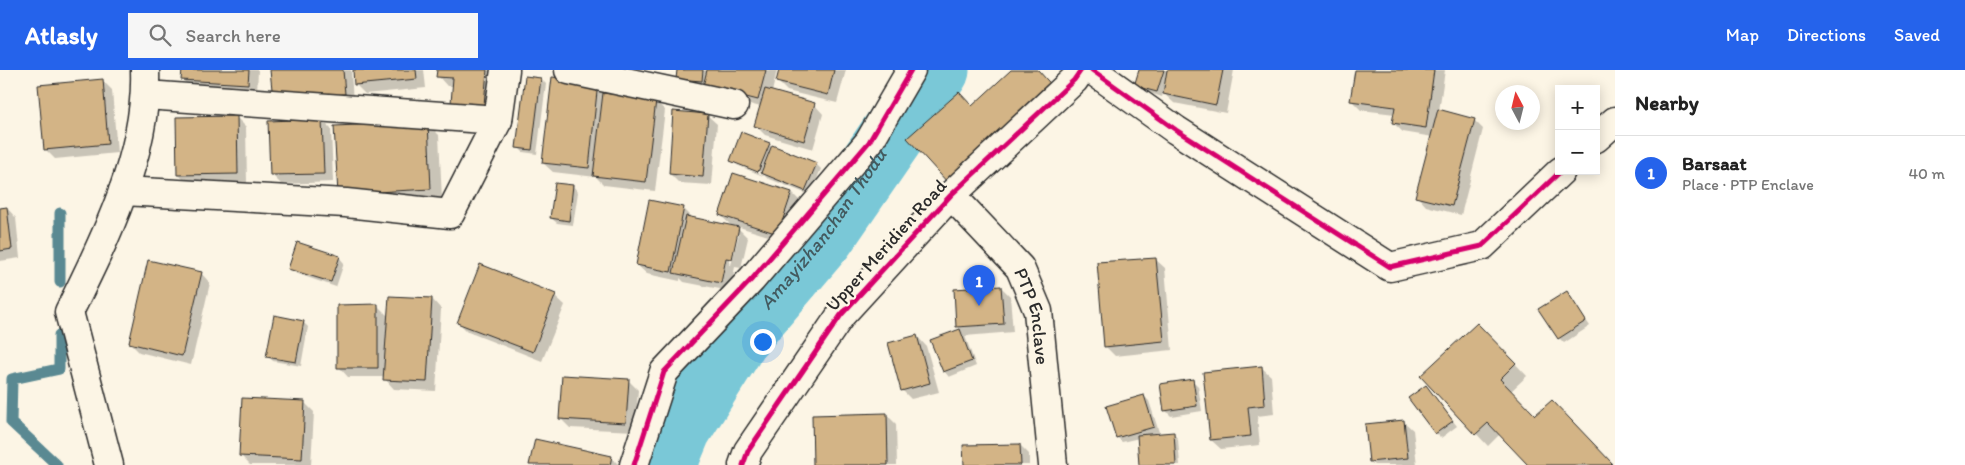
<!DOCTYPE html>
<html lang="en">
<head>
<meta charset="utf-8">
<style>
  :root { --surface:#fff; --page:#f6f6f6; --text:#222; --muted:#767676; --line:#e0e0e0; --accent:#2563eb }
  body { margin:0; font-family:Itim,sans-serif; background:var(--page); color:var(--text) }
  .controls { position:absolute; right:15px; top:15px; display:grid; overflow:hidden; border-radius:0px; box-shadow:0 2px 12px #0003 }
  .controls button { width:45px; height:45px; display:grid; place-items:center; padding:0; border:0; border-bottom:1px solid var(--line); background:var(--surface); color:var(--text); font:25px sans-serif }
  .compass { position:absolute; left:1495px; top:15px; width:45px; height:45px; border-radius:50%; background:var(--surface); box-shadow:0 2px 12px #0003; rotate:353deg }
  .you { position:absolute; left:762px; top:271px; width:18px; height:18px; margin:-12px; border:4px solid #fff; border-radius:50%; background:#1a73e8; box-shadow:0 0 0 8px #1a73e833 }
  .badge { display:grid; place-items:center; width:32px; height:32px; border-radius:50%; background:var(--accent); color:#fff; font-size:16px; font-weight:700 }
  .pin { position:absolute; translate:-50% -41px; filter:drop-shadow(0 1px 2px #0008) }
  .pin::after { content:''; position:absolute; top:26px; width:18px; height:15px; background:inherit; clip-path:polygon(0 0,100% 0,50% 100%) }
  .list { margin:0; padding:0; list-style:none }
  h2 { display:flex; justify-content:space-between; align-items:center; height:65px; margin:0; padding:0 20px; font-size:21px }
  h2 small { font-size:16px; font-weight:400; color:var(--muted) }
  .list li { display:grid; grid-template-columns:32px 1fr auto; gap:15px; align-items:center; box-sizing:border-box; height:75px; padding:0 20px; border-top:1px solid var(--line) }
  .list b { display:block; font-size:19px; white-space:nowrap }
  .list p { margin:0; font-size:16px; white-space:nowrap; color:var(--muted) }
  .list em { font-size:16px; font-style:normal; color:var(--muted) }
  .icon { flex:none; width:28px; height:28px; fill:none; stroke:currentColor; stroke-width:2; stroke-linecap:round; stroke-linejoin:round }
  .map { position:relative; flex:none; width:1615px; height:395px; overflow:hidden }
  header { display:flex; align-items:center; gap:30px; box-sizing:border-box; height:70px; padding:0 25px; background:var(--accent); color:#fff }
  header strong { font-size:24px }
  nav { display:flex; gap:28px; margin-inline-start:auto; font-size:18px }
  .search { width:350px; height:45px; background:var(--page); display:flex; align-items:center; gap:12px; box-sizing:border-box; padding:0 18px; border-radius:0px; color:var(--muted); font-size:19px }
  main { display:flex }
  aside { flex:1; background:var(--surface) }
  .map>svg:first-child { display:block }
</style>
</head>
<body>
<header>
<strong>Atlasly</strong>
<div class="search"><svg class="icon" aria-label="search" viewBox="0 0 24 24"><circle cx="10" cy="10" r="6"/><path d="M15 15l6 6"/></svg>Search here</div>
<nav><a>Map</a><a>Directions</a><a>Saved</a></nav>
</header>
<main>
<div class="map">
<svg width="1615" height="395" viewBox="0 0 1615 395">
  <rect width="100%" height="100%" fill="#fcf5e5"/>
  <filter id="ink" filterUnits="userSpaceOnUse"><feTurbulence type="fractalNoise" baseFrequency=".02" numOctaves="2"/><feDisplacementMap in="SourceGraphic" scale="10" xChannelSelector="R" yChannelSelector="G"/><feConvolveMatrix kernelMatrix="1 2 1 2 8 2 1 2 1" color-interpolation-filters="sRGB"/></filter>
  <g filter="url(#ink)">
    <g fill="#0003" fill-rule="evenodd">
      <path d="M183,0H258L257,23L192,19L182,9Z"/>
      <path d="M272,0H351L353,33Z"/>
      <path d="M354,0H424L426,18L365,24L356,15Z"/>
      <path d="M438,0H496L493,44L462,42L454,16H447L438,6Z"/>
      <path d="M678,0H777L772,22L814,34L823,44L813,79L765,65L756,56L761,37L714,25L683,14L678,8Z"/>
      <path d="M780,0H846L837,33L787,21L777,11Z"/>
      <path d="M1140,0H1234L1226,43L1174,33L1163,23L1162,27L1141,20L1135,15Z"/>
      <path d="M1356,0H1445L1439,41L1474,50L1483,59L1461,145L1426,136L1417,126L1433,67L1403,62L1393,53L1395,44L1361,40L1351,30Z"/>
      <path d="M541,9L546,14L537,84L523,82L518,77Z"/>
      <path d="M102,10L112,20L117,83L55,89L45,79Z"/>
      <path d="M598,14L607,23V25L655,31L665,40L655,121L604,115L596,107L553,102L543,93Z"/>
      <path d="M707,45L717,54L712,115L679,113L670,104Z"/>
      <path d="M237,48L246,57L247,113L188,114L178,104Z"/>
      <path d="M322,50L331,59L333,112L281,114L272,105Z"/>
      <path d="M427,53L439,65L442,130L351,135Z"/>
      <path d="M769,74L772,78L816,94L821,99L810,125L767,108L764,105L763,106L737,95L732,90ZM736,92L764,103L763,105L736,94Z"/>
      <path d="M734,104L792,123L801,132L788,172L736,156L748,168L741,198L735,197L730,221L684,212L680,208V211L647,204L637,195L683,138L692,147L733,157L720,145ZM736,164H739L731,195H729Z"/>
      <path d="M573,116L578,122L573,155L557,153L551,148Z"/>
      <path d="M7,138L16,148L20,188L0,191V139Z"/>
      <path d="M339,187L344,193L336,217L295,203L290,198Z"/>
      <path d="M1155,189L1165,198L1172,280L1115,286L1105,276Z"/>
      <path d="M201,203L210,213L191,295L139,282L130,273Z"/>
      <path d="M1001,217L1010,226L1013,262L965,266L976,296L949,307L944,301L932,270L961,260L957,256Z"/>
      <path d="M1567,223L1590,256L1564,273L1559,268Z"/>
      <path d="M555,226L565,235L542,291L468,262L459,253Z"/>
      <path d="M432,229L441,239L436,321L394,319L385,309V307H348L339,297L377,235L387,245V252H389Z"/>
      <path d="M303,252L308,257L301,296L273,291L268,286Z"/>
      <path d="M917,266L926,276L939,322L911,329L902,320Z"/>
      <path d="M1489,266L1527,306L1511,321L1535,347L1563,343L1612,395H1529L1500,364L1488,376L1422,306Z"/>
      <path d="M1261,297L1271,306L1274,344L1257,346L1260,375L1221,379L1211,370Z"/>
      <path d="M628,310L638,320L635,361L570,358L560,348Z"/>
      <path d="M1193,311L1198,316L1202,341L1171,346L1166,341L1161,315Z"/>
      <path d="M1426,316L1457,356L1441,368L1436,363Z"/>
      <path d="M1144,326L1149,331L1159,362L1150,364L1173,363L1178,369L1180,395H1141L1139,368L1122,372L1117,367Z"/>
      <path d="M304,332L314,342L311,395H250L241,386Z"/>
      <path d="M887,345L896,354L897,395H814Z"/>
      <path d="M1403,351L1413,360L1417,395H1374L1370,392Z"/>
      <path d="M1020,375L1029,384V395H965Z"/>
      <path d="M611,387L619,395H531Z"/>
    </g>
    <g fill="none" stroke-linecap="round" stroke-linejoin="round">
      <g stroke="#5a8992" stroke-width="11">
        <path d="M60,212V143"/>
        <path d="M57,395L11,352L12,309L59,299V265"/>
      </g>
      <path stroke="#7ac8d7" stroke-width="65" id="s1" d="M664,395L679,359L737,267L822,167L937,0"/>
    </g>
    <g fill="#d3b486" stroke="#2b2b2b">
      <path d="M182,0H249L248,14L181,10Z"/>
      <path d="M270,0H343L345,24L273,29Z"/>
      <path d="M353,0H416L417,9L354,15Z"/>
      <path d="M437,0H487L484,35L451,33L453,8L436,7Z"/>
      <path d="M677,0H703L702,11L676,9Z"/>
      <path d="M707,0H766L758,30L703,16Z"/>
      <path d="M779,0H834L828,25L776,12Z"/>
      <path d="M1011,0H1038L1056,20L949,114L907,68L959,22L972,36Z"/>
      <path d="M1139,0H1164L1157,22L1134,16Z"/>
      <path d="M1167,0H1223L1216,35L1163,24Z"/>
      <path d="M1355,0H1434L1426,58L1392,53L1395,37L1350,31Z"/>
      <path d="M525,6L541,8L532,80L516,78Z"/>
      <path d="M552,7L598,12L589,98L542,93Z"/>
      <path d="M103,9L108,74L44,80L38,15Z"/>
      <path d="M765,19L815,33L804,71L754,56Z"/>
      <path d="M603,23L656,30L646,112L593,106Z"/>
      <path d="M1438,39L1475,49L1452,136L1415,127Z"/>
      <path d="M673,41L708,44L703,107L669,104Z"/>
      <path d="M237,46L238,104L177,105L176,47Z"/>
      <path d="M322,49L324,104L270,105L268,51Z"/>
      <path d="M428,52L431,119L338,124L334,56Z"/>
      <path d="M741,62L770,73L758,102L730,91Z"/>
      <path d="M772,75L817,93L805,121L761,103Z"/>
      <path d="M733,103L792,122L778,164L719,145Z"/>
      <path d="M555,113L573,115L569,151L550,148Z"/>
      <path d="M649,130L684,137L671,202L636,195Z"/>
      <path d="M7,137L12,179L0,181V138Z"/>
      <path d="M686,146L739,157L732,189L726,188L721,213L673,203Z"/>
      <path d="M297,172L340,186L331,212L288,199Z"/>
      <path d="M1156,188L1164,271L1104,277L1097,192Z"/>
      <path d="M148,190L202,202L182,286L129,273Z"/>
      <path d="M480,194L556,224L533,282L457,253Z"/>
      <path d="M1001,216L1004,254L956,257L954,219Z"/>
      <path d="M1567,221L1586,251L1558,269L1538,239Z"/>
      <path d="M389,226L432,228L427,312L383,310Z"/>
      <path d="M378,234V298H337V235Z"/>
      <path d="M274,245L304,251L296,292L266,287Z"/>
      <path d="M1477,253L1516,293L1500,309L1535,345L1552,330L1612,393L1610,395H1528L1488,353L1475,365L1420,306Z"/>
      <path d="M960,259L972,291L943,302L930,270Z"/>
      <path d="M917,265L930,313L901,321L888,273Z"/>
      <path d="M1262,296L1265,335L1248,337L1251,366L1210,370L1203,302Z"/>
      <path d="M562,305L629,309L626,353L559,349Z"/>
      <path d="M1193,309L1197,336L1164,341L1160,314Z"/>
      <path d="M1426,315L1453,351L1435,364L1408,328Z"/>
      <path d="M1144,325L1154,357L1116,368L1106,336Z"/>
      <path d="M242,328L305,331L302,389L239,386Z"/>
      <path d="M887,343L888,395H813L812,345Z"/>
      <path d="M1404,350L1408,388L1369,392L1365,354Z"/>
      <path d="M1174,362L1176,395H1139L1137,365Z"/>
      <path d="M535,369L612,386L610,395H529Z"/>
      <path d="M1020,374L1021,395H964L963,375Z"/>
    </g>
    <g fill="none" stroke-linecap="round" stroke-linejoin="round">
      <g stroke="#2b2b2b" stroke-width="31">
        <g id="minor">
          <path d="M569,0L734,35"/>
          <path d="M1092,0L1176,60L1390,197L1482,176L1561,101"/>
          <path d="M146,25L498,50L505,0"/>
          <path d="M1596,68L1615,51"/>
          <path d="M123,121L346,133L450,144L498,50"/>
          <path id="s2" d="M951,125L1020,198L1038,241L1053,395"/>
          <path d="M109,395L69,242C105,170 148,83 145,0"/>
          <path d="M634,395L664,302L752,209L869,72L911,0"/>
          <path d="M743,395L748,381L841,245L951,125L1074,10L1081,0"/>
        </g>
      </g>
      <use href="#minor" stroke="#fcf5e5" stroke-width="28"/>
      <g stroke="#fcf5e5" stroke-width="8">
        <g id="cycleway">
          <path d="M1092,0L1176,60L1390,197L1482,176L1561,101"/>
          <path d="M634,395L664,302L752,209L869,72L911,0"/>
          <path d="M743,395L748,381L841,245L951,125L1074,10L1081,0"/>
        </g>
      </g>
      <use href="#cycleway" stroke="#d6006c" stroke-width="5"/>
    </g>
  </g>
  <g text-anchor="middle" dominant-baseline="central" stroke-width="4.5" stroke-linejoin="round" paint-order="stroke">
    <g font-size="19" fill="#2b2b2b" stroke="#fcf5e5">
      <text transform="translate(886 175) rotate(-48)">Upper Meridien Road</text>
      <text stroke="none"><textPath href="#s2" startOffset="151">PTP Enclave</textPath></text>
    </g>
    <g font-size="20" font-style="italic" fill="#435a5f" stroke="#fcf5e5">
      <text stroke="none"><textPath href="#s1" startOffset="286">Amayizhanchan Thodu</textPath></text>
    </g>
  </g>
</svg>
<div class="controls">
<button>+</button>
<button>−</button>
</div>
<svg class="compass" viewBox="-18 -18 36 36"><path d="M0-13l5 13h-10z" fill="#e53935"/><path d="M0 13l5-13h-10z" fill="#767676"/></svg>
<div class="you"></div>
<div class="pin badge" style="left:979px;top:236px">1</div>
</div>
<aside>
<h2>Nearby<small></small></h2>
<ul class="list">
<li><span class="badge">1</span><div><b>Barsaat</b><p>Place · PTP Enclave</p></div><em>40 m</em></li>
</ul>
</aside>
</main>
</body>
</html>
